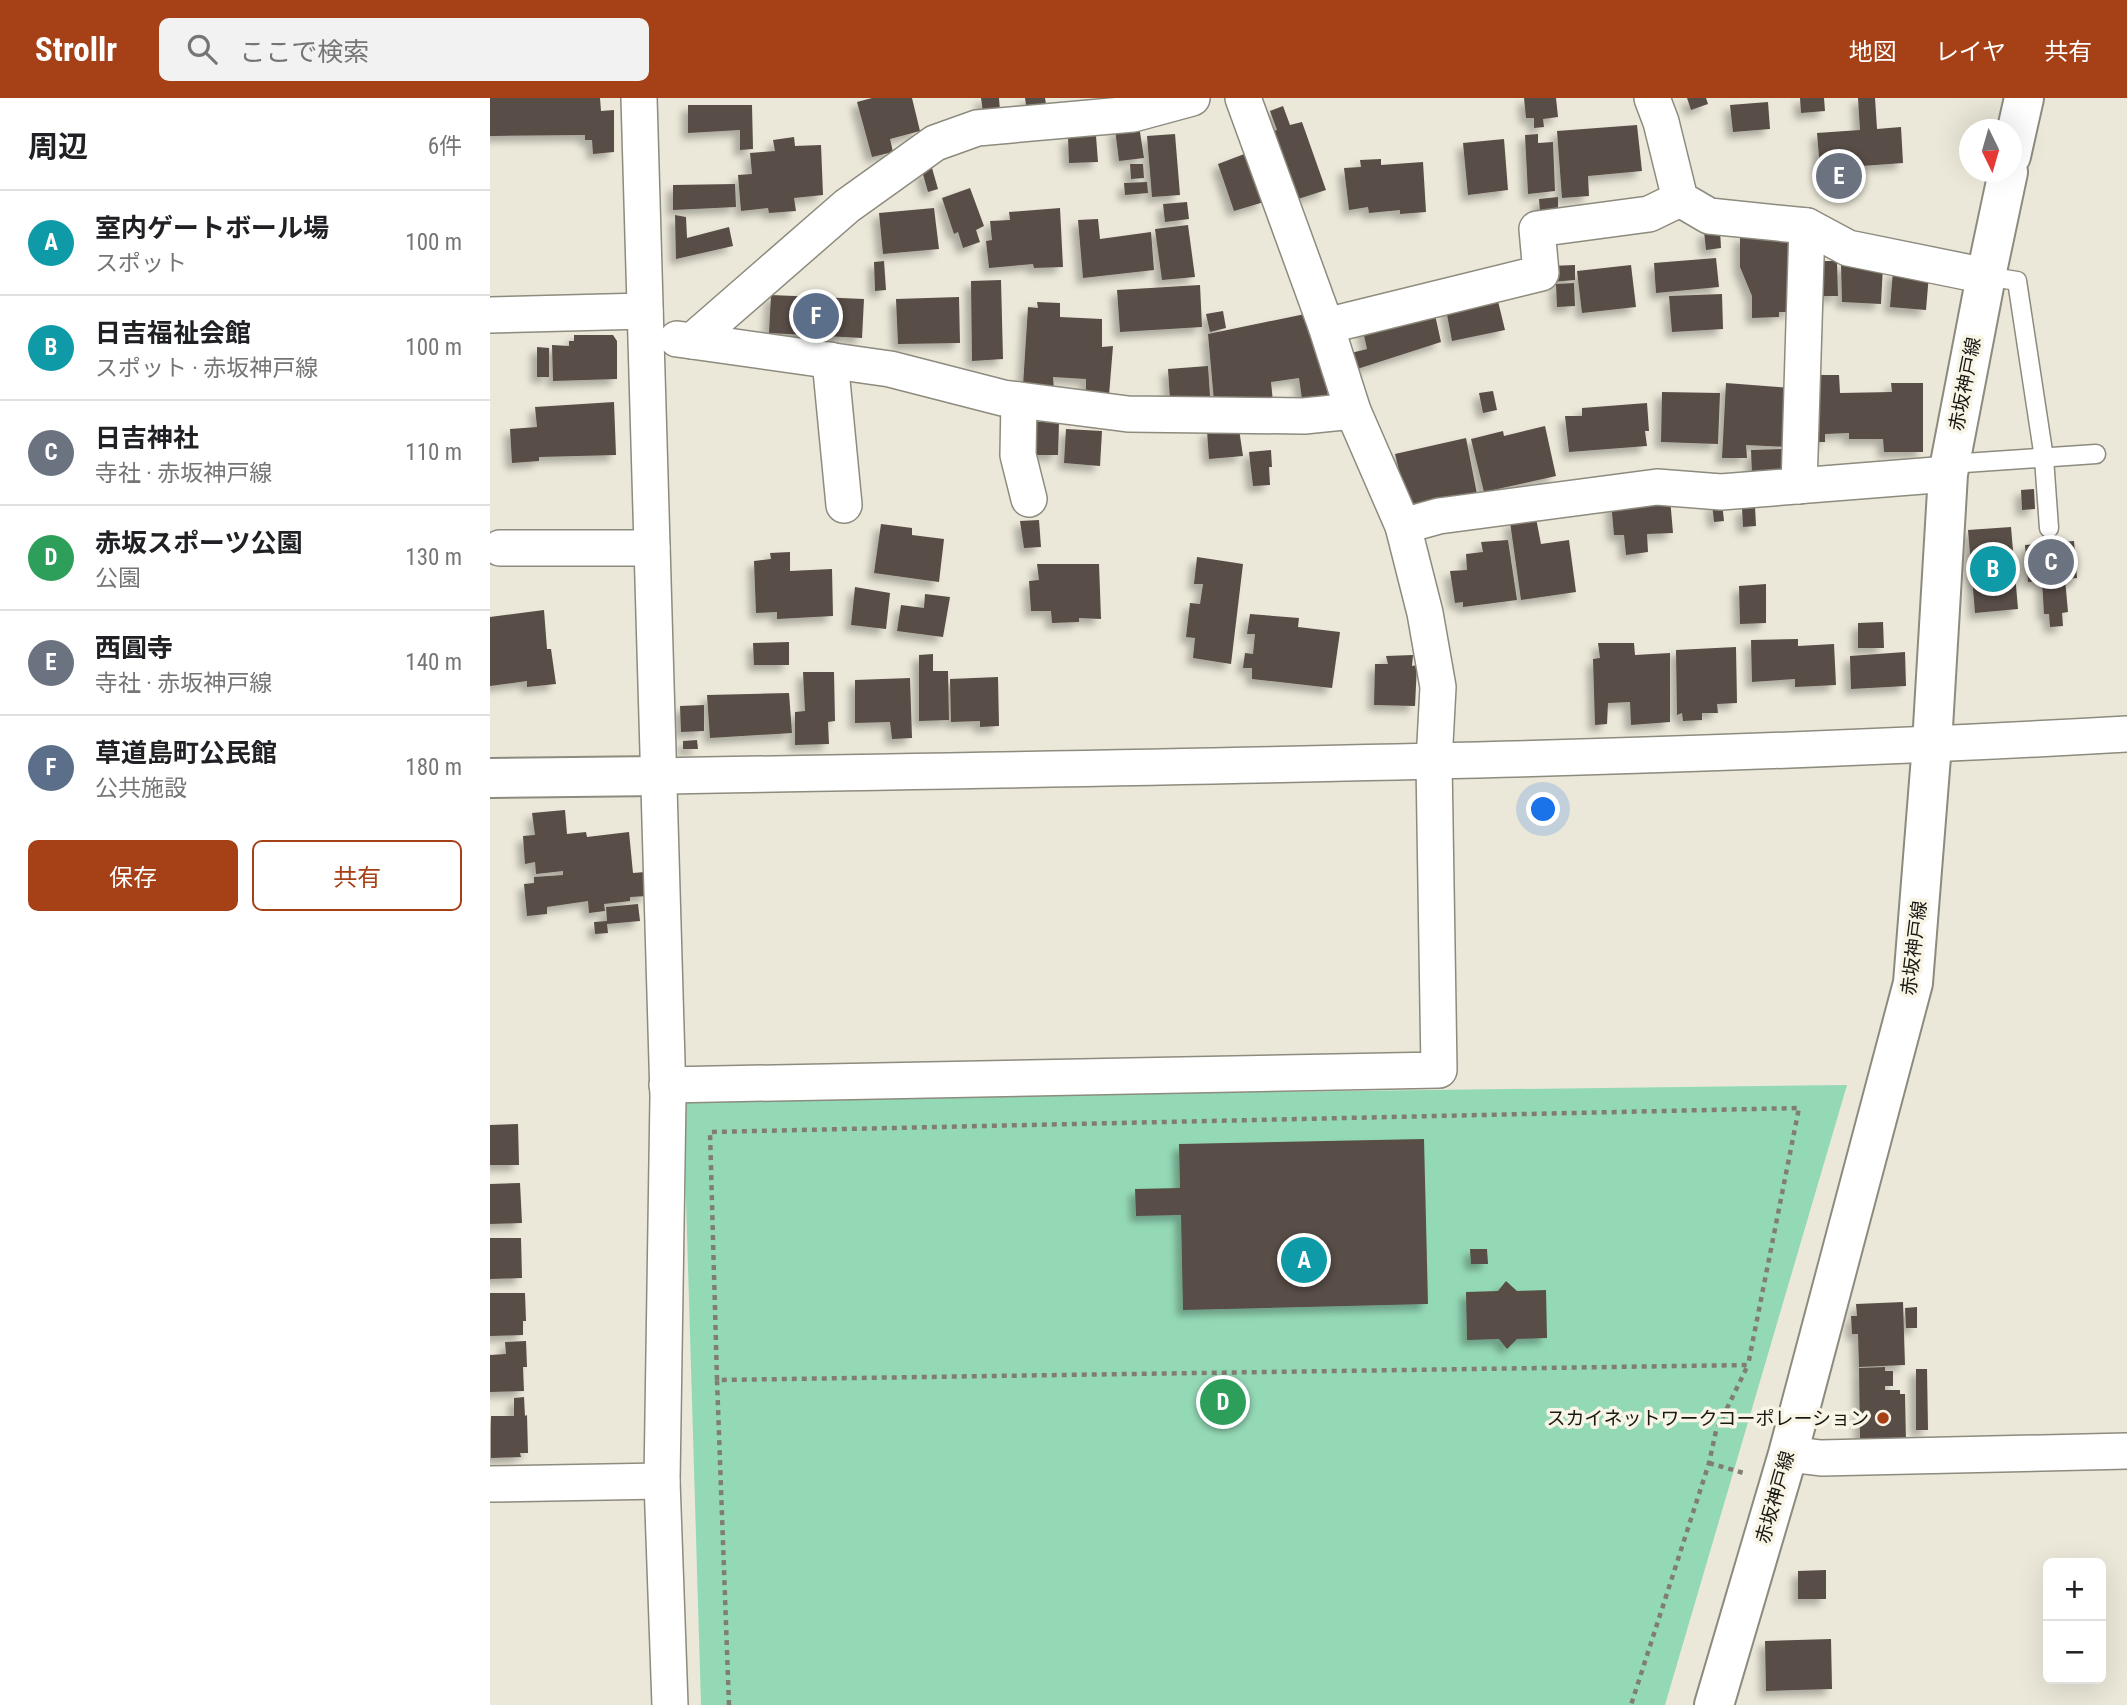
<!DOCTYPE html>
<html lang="ja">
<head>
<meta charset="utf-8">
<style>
  :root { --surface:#fff; --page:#f2f2f2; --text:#202124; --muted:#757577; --line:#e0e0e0; --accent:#a64017 }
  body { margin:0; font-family:"Roboto Condensed","Noto Sans JP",sans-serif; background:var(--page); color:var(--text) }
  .controls { position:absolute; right:21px; bottom:21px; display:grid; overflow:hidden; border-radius:10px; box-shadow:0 7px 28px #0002 }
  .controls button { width:63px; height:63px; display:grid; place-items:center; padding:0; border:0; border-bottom:2px solid var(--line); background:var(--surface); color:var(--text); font:35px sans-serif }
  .compass { position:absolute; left:1469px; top:21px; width:63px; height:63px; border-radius:50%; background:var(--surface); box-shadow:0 7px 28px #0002; rotate:175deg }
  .you { position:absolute; left:1054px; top:712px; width:24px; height:24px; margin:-18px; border:5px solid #fff; border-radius:50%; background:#1a73e8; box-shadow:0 0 0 10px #1a73e833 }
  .badge { display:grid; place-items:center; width:46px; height:46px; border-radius:50%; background:var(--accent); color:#fff; font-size:23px; font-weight:700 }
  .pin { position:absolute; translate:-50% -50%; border:4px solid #fff; box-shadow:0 2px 7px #0006 }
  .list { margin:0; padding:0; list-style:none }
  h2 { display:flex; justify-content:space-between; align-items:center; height:91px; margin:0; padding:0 28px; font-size:30px }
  h2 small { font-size:23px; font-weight:400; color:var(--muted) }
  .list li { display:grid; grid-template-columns:46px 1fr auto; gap:21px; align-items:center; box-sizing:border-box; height:105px; padding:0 28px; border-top:2px solid var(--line) }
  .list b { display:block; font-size:26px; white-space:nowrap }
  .list p { margin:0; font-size:23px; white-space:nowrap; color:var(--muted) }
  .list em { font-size:23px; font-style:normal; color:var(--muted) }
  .actions { display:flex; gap:14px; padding:21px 28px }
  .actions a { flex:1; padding:16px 0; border:2px solid var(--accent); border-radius:10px; text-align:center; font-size:24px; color:var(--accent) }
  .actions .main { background:var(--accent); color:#fff }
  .icon { flex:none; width:38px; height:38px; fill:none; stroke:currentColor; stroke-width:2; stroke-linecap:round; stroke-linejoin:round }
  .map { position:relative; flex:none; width:1637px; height:1607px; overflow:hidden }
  header { display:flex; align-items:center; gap:42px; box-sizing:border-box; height:98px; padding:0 35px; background:var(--accent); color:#fff }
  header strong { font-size:33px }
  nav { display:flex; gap:38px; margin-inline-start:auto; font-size:24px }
  .search { width:490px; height:63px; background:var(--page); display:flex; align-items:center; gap:18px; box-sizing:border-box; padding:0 24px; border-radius:10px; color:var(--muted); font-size:26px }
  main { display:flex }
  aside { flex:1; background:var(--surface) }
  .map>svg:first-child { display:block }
</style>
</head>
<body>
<header>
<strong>Strollr</strong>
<div class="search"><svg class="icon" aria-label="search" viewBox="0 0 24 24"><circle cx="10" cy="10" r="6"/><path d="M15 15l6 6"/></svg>ここで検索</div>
<nav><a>地図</a><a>レイヤ</a><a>共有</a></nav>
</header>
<main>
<aside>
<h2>周辺<small>6件</small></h2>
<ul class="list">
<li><span class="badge" style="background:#0f9aa8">A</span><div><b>室内ゲートボール場</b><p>スポット</p></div><em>100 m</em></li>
<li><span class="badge" style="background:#0f9aa8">B</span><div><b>日吉福祉会館</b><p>スポット · 赤坂神戸線</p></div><em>100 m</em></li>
<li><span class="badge" style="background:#6b7280">C</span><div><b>日吉神社</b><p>寺社 · 赤坂神戸線</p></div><em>110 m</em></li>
<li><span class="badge" style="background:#2e9e5b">D</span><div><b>赤坂スポーツ公園</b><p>公園</p></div><em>130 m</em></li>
<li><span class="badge" style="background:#6b7280">E</span><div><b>西圓寺</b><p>寺社 · 赤坂神戸線</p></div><em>140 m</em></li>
<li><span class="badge" style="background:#5c6f8a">F</span><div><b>草道島町公民館</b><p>公共施設</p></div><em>180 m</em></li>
</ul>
<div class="actions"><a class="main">保存</a><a>共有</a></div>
</aside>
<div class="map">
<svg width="1637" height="1607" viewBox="0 0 1637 1607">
  <defs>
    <filter id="shadow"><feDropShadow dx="-6" dy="6" stdDeviation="3.5" flood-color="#0004"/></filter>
  </defs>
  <rect width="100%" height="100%" fill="#ebe8d9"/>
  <path fill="#94d9b6" d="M1357,987L1175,1607H211L193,1001Z"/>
  <g fill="#594d47" filter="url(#shadow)">
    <path d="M0,0H110L111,13L124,12V54L103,56L102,42H95V37L0,38Z"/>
    <path d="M382,0H422L430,33L400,41L403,54L382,59L367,4Z"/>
    <path d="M491,0H509L510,13L493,14Z"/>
    <path d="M535,0H555L557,12L537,14Z"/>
    <path d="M1034,0H1066L1068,19L1053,21L1054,29L1044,30V20H1036Z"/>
    <path d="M1197,0H1216L1218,6L1201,12Z"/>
    <path d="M1310,0H1334L1335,13L1311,15Z"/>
    <path d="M1368,0H1385L1387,31L1411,29L1413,65L1330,71L1327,35L1370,32Z"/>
    <path d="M1278,4L1280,31L1243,34L1240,7Z"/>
    <path d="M198,7H262L263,51L250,52V32L198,35Z"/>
    <path d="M793,8L800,27L812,24L836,92L805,102L781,34L787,32L780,13Z"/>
    <path d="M1147,27L1152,73L1098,78L1099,98L1072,100L1067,33Z"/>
    <path d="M649,28L654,60L629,63L625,31Z"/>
    <path d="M685,36L690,97L662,99L657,38Z"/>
    <path d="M1048,36V45L1063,44L1065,93L1038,96L1035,37Z"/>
    <path d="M606,38L608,64L579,65L578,39Z"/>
    <path d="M304,39L305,48L331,47L333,97L304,100L306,113L279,115L278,110L251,113L248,77L262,76L260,55L285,53L283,42Z"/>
    <path d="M1014,41L1018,92L978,97L973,45Z"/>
    <path d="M757,55L774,104L744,113L728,66Z"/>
    <path d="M891,61V67L933,64L936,114L910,116V112L879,115L878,109L859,112L854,70L871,69L870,62Z"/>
    <path d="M640,66H653L654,80L641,81Z"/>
    <path d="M442,70L448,91L438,94L432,73Z"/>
    <path d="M657,84L658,95L635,97L634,85Z"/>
    <path d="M245,86L246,109L183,112V87Z"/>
    <path d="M480,90L494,128L486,132L490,144L473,150L468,134L464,136L452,100Z"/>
    <path d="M1068,99V113L1050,114L1049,101Z"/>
    <path d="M697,104L699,121L675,124L673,106Z"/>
    <path d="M444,110L449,151L393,156L389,115Z"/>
    <path d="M570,110L573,169L544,170L543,166L499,170L496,143L502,142L500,123L520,122L519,114Z"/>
    <path d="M185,117L196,119L197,140L239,129L243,148L186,161Z"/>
    <path d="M608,121L610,141L661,134L664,172L593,180L588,122Z"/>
    <path d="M698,127L705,179L672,182L665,131Z"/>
    <path d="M1230,132L1231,150L1216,152L1214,133Z"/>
    <path d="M1250,138L1301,139L1302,214H1289V219L1262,220V198L1250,169Z"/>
    <path d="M1226,160L1229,189L1166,195L1164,165Z"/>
    <path d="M394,163L396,192L385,193L384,164Z"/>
    <path d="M1327,163H1347L1348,198H1325Z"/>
    <path d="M1351,166L1393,167L1391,206L1352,204Z"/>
    <path d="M1085,167V182L1060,184V168Z"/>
    <path d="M1141,167L1146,209L1092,215L1087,173Z"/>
    <path d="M1403,173L1439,176L1436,212L1400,209Z"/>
    <path d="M511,182L513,261L482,263L481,183Z"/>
    <path d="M1084,185L1085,208L1067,209L1066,186Z"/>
    <path d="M710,187L712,229L630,234L627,192Z"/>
    <path d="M1006,195L1015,232L962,243L955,206Z"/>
    <path d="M1232,196L1233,231L1182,234L1179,198Z"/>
    <path d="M281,197L374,201L372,240L279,235Z"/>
    <path d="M469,199L470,245L408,246L406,201Z"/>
    <path d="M547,204L570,205V219L612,221V249L623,248L619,297L596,296V281L563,279L564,292L533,288L538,209L548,210Z"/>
    <path d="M944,212L951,244L861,273L857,256L877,251L871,224Z"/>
    <path d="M733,213L736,230L720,234L716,216Z"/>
    <path d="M820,215L838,297L812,301L809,280L781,284L783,304L724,303L718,236Z"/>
    <path d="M84,237H123L127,243V281L63,283L62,247L79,248V243H84Z"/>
    <path d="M47,249L59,250V279H47Z"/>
    <path d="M718,268L720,298L680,301L678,271Z"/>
    <path d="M1319,277H1349L1350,295L1402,294L1401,285H1433V354H1394L1393,341H1359V335L1335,336V344H1320Z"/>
    <path d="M1236,285L1301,290L1298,349L1256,347L1257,360H1232Z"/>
    <path d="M1003,293L1007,312L993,315L989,295Z"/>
    <path d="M1172,294L1230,295L1228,346L1171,344Z"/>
    <path d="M124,304L126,357L49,359V363L22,365L20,331L47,329L45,309Z"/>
    <path d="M1157,305L1159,333H1155L1157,348L1079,354L1075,318H1092V310Z"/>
    <path d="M538,323L569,325L568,357H535Z"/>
    <path d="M1055,328L1066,378L994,394L981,341L1013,333L1014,338Z"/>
    <path d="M576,331L612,333L610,368L574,365Z"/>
    <path d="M749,331L753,358L719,361L717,333Z"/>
    <path d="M976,340L988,401L918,408L905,356Z"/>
    <path d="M1293,351L1296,375L1262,377L1261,352Z"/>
    <path d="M781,352L782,369H779L780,387L763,388L759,354Z"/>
    <path d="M1544,391L1545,411L1532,412L1531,392Z"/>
    <path d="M1180,400L1183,435L1157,436L1158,454L1136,457L1134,437H1124L1121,404Z"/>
    <path d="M1232,405L1234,423L1224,424L1222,406Z"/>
    <path d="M1265,409L1266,428L1253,429L1252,410Z"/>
    <path d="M1046,420L1051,446L1079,442L1086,494L1031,502L1020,424Z"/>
    <path d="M549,422L551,449L534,450L530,423Z"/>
    <path d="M391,426L422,430V437L454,441L449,484L384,475Z"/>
    <path d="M1521,429L1528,511L1485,515L1478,432Z"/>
    <path d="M1018,442L1027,502L973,509V504L965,505L960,473L977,472L976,456L993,454L991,444Z"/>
    <path d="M1584,443L1587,480L1575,481L1578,514L1572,515L1573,528L1560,529L1559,516H1554L1552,483L1538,484L1535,447Z"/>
    <path d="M300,454V473L342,471L343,518L287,521V514L266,515L264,463L281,461L280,455Z"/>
    <path d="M707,459L753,466L741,566L703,560L705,540L696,539L700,505L710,506L713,486H704Z"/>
    <path d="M547,466H609L611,521L589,520V524L562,525L561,513H541L539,483L549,482Z"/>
    <path d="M1276,486V525L1250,526L1249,488Z"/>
    <path d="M365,489L400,495L396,531L361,527Z"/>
    <path d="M435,496L460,499L453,539L407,533L411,507L434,510Z"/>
    <path d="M54,512L57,551H61L66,586L37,589V583L0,588V519Z"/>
    <path d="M760,516L809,520L808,529L850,534L842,590L762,581V570H753L755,555L763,556L765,536H757Z"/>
    <path d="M1393,524L1394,550H1368V525Z"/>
    <path d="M1308,541V548L1344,546L1346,587L1305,589V581L1262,584L1261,542Z"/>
    <path d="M299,544V567H264L263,545Z"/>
    <path d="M1108,545H1144L1145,557L1180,555V624L1141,627L1140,604L1118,605L1117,626L1105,627L1103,561L1110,560Z"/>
    <path d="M1246,549L1247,605L1227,606L1228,615H1212V622L1193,623L1192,615L1187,617L1186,552Z"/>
    <path d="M1415,554L1416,588L1361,591L1360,558Z"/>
    <path d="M443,556V573H458L459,622L429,623V557Z"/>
    <path d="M923,557L922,568L927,567L925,608L884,607L885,566H898L896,558Z"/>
    <path d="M313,574H344L345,623L338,624L339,646L305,647V614L315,613Z"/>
    <path d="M508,579L509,628L490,629V623L461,624L460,581Z"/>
    <path d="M420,580L422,640L402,641L400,624L365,625V582Z"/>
    <path d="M299,595L302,635L220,640L217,597Z"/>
    <path d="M214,607V633L191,634L190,608Z"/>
    <path d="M207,642L208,651H193V643Z"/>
    <path d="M75,712L77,736L96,734L97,739L139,734L143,775L155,774L158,798L140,799V803L114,806L115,813L99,815L98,803L57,809V816L37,818L34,786L44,785V779L73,777V773L46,776L45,764L35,766L33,738L45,737L42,715Z"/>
    <path d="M148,806L150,823L117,826L118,835L105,836L104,824L117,823L116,809Z"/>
    <path d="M28,1026L29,1067H0V1027Z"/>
    <path d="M934,1041L938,1206L693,1212L691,1117L646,1118L645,1091L690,1090L689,1046Z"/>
    <path d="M30,1085L32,1125L0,1126V1086Z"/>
    <path d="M0,1140H31L32,1180L0,1181Z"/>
    <path d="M980,1151H997L998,1166H981Z"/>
    <path d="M1016,1183L1027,1193L1056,1192L1057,1240L1027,1241L1017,1251L1009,1241L977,1242L976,1194L1008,1193Z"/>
    <path d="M0,1195H35L36,1223H33V1237L0,1238Z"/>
    <path d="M1413,1204L1415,1267L1369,1269L1368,1236H1362L1361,1218H1367L1366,1206Z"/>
    <path d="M1427,1209V1230H1416L1415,1210Z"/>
    <path d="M36,1243L37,1269H33L34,1293L0,1294V1257L16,1256L15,1244Z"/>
    <path d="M1395,1269V1273H1403V1288H1395V1292H1410V1296H1415L1416,1344H1370L1369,1270Z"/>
    <path d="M1426,1271H1437L1438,1332H1426Z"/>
    <path d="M34,1299L35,1318L37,1317L38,1355H30L31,1359L1,1360V1318H24V1300Z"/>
    <path d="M1336,1472V1501H1308V1473Z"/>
    <path d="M1341,1541L1342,1591L1276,1593L1275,1543Z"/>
  </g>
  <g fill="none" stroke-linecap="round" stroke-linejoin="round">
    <g stroke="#8d8a7e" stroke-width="21">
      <g id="service">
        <path d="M1496,178L1527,183L1554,360L1559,430"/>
        <path d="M1460,366L1606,356"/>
      </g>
    </g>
    <g stroke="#8d8a7e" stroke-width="38">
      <g id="minor">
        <path d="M149,0L178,999L172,1383L180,1607"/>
        <path d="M1162,0L1171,24L1190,101L1219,118L1317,128L1358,150L1496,178"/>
        <path d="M0,217L155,213"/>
        <path d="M836,228L1051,175L1047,131L1159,116L1190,101"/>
        <path d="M187,241L202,243L357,108L445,45L487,30L643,16L702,0"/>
        <path d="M202,243L400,271L513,300L638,316L814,318L863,313"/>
        <path d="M340,262L354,407"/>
        <path d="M529,302L528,357L539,401"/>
        <path d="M1309,388L1317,128"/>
        <path d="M913,428L949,418L1167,389L1231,394L1458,376"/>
        <path d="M10,450H162"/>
        <path d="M169,678C658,669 1148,664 1637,636"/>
        <path d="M177,987L949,972L944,664L948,589L935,515L913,428L863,313L836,228L753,0"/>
        <path d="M1298,1356L1331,1360L1637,1353"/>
        <path d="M0,1386L172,1383"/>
      </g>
    </g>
    <g stroke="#8d8a7e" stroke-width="42">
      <path id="tertiary" d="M0,680L169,678"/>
    </g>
    <g stroke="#8d8a7e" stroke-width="42">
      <g id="secondary">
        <path d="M1521,58L1534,0"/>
        <path d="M1224,1607L1298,1356L1423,885L1442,646L1458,376L1496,178L1518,74"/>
      </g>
    </g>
    <g stroke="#807e74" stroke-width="4.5" stroke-dasharray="5 5" stroke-linecap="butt">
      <path d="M227,1282L220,1034L1309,1010L1258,1267"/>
      <path d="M1219,1365L1257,1376"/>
      <path d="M239,1607L227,1282L1258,1267L1226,1333L1219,1365L1141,1607"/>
    </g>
    <use href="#service" stroke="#fff" stroke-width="18"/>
    <use href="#minor" stroke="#fff" stroke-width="35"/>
    <use href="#tertiary" stroke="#fff" stroke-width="38"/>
    <use href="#secondary" stroke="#fff" stroke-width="38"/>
  </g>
  <circle fill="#a64017" stroke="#f8f5e7" stroke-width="2.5" cx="1393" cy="1320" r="7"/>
  <g text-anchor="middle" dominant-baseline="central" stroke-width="7" stroke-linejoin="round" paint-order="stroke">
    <g font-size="19" fill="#191813" stroke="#f8f5e7">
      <text transform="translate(1475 286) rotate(-79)">赤坂神戸線</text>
      <text transform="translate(1424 850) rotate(-83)">赤坂神戸線</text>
      <text transform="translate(1285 1399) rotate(-74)">赤坂神戸線</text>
    </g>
    <g font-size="19" fill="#191813" stroke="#f8f5e7" text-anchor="end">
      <text x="1379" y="1320">スカイネットワークコーポレーション</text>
    </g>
  </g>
</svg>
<div class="controls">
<button>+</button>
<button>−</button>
</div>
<svg class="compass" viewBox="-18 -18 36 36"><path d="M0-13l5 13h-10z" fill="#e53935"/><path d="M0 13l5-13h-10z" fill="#757577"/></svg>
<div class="you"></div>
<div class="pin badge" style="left:814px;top:1162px;background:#0f9aa8">A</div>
<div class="pin badge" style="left:1503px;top:471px;background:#0f9aa8">B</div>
<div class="pin badge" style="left:1561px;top:464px;background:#6b7280">C</div>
<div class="pin badge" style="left:733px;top:1304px;background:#2e9e5b">D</div>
<div class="pin badge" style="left:1349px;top:78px;background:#6b7280">E</div>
<div class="pin badge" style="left:326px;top:218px;background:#5c6f8a">F</div>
</div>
</main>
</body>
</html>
